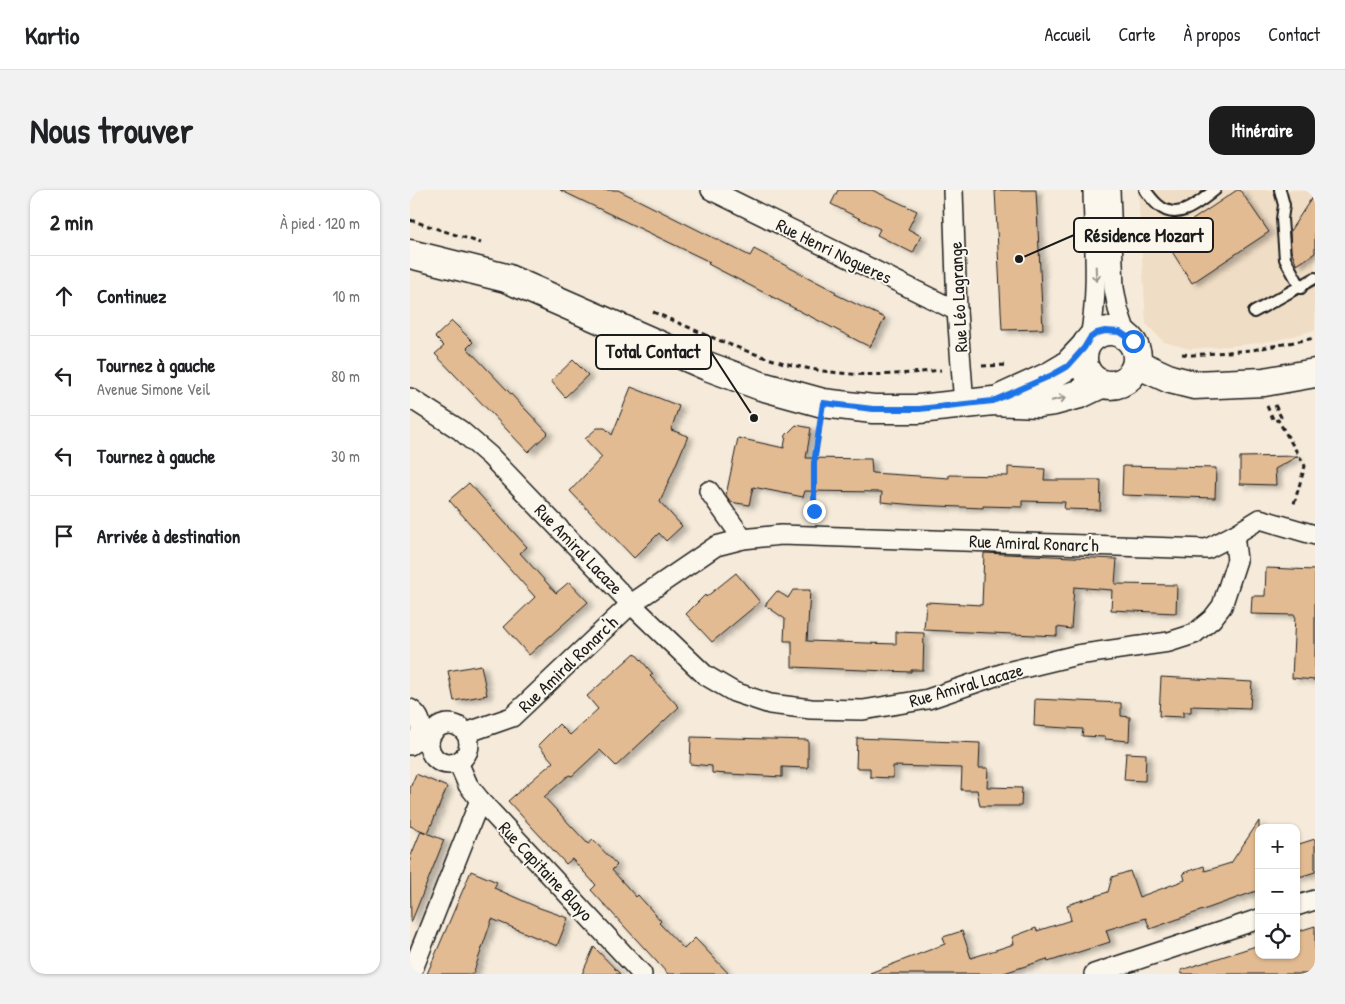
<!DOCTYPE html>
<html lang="fr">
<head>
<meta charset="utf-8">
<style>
  :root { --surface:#fff; --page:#f2f2f2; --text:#202124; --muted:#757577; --line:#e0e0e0; --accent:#1c1c1c }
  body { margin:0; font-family:"Patrick Hand",sans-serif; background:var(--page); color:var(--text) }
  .controls { position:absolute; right:15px; bottom:15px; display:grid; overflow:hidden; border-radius:10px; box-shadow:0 1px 4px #0004 }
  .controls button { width:45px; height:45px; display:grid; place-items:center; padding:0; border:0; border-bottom:1px solid var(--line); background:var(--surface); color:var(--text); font:25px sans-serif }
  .stop { position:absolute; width:15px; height:15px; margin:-11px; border:4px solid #1a73e8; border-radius:50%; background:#fff }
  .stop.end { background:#1a73e8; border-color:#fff; box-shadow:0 1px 5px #0008 }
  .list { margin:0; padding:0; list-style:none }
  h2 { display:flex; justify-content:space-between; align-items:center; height:65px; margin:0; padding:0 20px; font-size:21px }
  h2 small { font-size:16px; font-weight:400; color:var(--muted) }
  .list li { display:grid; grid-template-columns:32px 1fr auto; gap:15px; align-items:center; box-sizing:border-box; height:80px; padding:0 20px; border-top:1px solid var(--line) }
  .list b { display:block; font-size:19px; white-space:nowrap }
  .list p { margin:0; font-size:16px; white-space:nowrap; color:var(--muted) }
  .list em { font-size:16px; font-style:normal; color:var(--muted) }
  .icon { flex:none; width:28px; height:28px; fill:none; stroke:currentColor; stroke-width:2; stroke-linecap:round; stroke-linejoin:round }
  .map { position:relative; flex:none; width:905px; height:784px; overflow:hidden; border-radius:15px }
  header { display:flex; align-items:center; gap:30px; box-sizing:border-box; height:70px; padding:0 25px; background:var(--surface); border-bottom:1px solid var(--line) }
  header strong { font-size:24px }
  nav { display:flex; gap:28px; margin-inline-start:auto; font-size:18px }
  .intro { display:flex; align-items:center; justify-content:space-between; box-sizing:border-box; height:120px; padding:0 30px }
  h1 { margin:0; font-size:35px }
  .button { padding:12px 22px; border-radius:15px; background:var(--accent); color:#fff; font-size:18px; font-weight:700 }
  main { display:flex; gap:30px; padding:0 30px }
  aside { flex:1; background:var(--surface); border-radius:15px; box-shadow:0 1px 4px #0004 }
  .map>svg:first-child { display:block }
</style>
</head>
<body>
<header>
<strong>Kartio</strong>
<nav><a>Accueil</a><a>Carte</a><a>À propos</a><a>Contact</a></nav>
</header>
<div class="intro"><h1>Nous trouver</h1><a class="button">Itinéraire</a></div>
<main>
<aside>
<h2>2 min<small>À pied · 120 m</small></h2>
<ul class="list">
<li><svg class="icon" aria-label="ahead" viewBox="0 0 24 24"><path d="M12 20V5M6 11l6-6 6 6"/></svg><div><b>Continuez</b></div><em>10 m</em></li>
<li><svg class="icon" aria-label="left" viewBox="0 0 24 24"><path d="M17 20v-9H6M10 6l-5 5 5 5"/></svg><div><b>Tournez à gauche</b><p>Avenue Simone Veil</p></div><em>80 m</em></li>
<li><svg class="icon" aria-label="left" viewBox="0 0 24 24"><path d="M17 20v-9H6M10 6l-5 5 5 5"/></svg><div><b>Tournez à gauche</b></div><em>30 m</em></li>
<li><svg class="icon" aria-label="arrive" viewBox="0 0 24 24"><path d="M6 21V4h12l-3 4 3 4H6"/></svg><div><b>Arrivée à destination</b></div></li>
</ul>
</aside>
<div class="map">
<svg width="905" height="784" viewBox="0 0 905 784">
  <defs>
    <filter id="shadow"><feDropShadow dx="5.5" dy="3" stdDeviation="2.5" flood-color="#0004"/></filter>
  </defs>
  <rect width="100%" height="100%" fill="#f6ebda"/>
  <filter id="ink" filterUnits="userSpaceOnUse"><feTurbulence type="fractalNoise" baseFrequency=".02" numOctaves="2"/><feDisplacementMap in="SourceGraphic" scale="10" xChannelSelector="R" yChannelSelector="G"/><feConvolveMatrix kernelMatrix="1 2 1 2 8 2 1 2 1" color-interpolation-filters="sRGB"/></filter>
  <g filter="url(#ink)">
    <path fill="#f0ddc5" d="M728,0H905V140L868,150L832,155L780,159L754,152L736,134Z"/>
    <g fill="#e2bb93" stroke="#1c1c1c" filter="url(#shadow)">
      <path d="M150,0H208L340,66L344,59L426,102L425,104L475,128L460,157L298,74L300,72Z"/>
      <path d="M428,0H462L507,21L498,39L511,46L503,63L467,45L470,39L421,14Z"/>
      <path d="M585,0H626L633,139L592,140Z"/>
      <path d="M827,0H830L859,42L782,93L754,49Z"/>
      <path d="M905,3V63L887,75L881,61L880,41Z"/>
      <path d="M42,131L63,152L57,158L138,243L118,262L25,164L34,156L25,147Z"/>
      <path d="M163,170L178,185L155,207L141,191Z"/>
      <path d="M221,197L269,216L261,240L278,246L250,312L272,336L256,351L249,343L224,368L160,301L192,267L175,249L187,238H195L202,245Z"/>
      <path d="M386,235L401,238L396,268L461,269L462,283L539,288V285L598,286V277L635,279L634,290H691L690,320L654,319L655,312L612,311V317L573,316V318L506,315L471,312L472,302L395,301L393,307L343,297L339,315L320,312L316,305L328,248L374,258L376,245Z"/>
      <path d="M888,266L865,279L866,295L830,294V267Z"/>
      <path d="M713,276L806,278L805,308L712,305Z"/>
      <path d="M59,293L117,357L110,363L146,403L159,392L178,412L119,465L94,437L125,407L39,310Z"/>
      <path d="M574,363L707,369L705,394L767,395L766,423L701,420L702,400L664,397L661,439L647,437V446L514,440L516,412L572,415Z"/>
      <path d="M856,378L905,380V490L882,488L885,425L841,424L842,406H855Z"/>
      <path d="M326,383L350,412L302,452L276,424L295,405L296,407Z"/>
      <path d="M383,400H400L397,451L486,454V442L514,443L513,480H501V482L382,477V451H374L375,429L355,415L367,401L378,408Z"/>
      <path d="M225,463L243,484L240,486L269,517L206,576L190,560L162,586L159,585L134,607L178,654L183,650L207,675L202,680L226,707L228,705L251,731L249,733L274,759L285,748L319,784H258L181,700L186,695L162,669L156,674L98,611L143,572L128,555L149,534L160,545L188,519L177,506Z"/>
      <path d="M71,475L77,505L44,511L38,481Z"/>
      <path d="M751,487L842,492L840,518L781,516V522H773V527L749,526Z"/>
      <path d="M625,509L711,513V526L720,527L719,551L695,549V547L672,546L673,539L624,536Z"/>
      <path d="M281,547L398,550V578L372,577V587L302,583V576L280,574Z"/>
      <path d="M447,548L570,553L569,578H578L577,597L612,598L611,616H570L567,600H551L552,578L483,576V588L460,587V578H446Z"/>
      <path d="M716,563L736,564L735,591L714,590Z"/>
      <path d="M6,584L37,597L18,643L0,636V598Z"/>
      <path d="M849,631V700L740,739L736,728L696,740L700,752L638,772L637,769L591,784H461L460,783L535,754L533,747L552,741L561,768L604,754L602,747L626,738L627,741L661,730L657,715L698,702L702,687L720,681L729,707L775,690L773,683L794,676L795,681L821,673Z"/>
      <path d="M11,641L34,650L1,733L0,668Z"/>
      <path d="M905,649V682L886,688V655Z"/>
      <path d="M61,681L87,692L84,698L127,717L158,728L147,756L82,729L63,784H17Z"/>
      <path d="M905,736V784H772L771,780L849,755V765H886V742Z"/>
      <path d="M184,757L210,784H172Z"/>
    </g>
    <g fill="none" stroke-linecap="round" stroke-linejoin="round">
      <g stroke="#1c1c1c" stroke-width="14">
        <g id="service">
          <path d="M735,0C739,5 743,11 748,15C768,33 789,12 805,0"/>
          <path d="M870,0L874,15L872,29L875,69L891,98"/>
          <path d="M844,122L905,88"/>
        </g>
      </g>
      <g stroke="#1c1c1c" stroke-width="22">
        <g id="minor">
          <path d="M301,0L547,121"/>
          <path d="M543,0L547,121L554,215"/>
          <path d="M700,0L704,98L708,119L717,146"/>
          <path d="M680,148C689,99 684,50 683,0"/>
          <path d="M0,208L50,240L80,266L221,414L295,485L324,502L360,514L401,519L453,520L518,509L597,482L667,465L759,452L784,444L802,429L812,416L827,370L824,345"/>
          <path d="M299,301L333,349"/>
          <path d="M0,519C14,528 15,546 0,555"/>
          <circle cx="39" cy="554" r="20"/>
          <path d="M56,543L102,527L221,414L306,356L333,349L371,345L797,359L824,345L850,329L905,345"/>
          <path d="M48,572L58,595L70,610L232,784"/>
          <path d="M886,716L905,710"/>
          <path d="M1,784L70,610"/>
          <path d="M684,784L849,729"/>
        </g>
      </g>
      <g stroke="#1c1c1c" stroke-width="31">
        <g id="secondary">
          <path d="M0,64L96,88L297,176L351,196L413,213L463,219H509L583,211L628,213L644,211L670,204L691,194"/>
          <circle cx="700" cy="168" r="27"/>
          <path d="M727,174L760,189L784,195L854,192L905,183"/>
          <path d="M592,208L640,186L657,176L674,158"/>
        </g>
      </g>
      <g stroke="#1c1c1c" stroke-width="3" stroke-dasharray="5 4" stroke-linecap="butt">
        <path d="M0,30L71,53"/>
        <path d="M243,122C300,146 358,175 421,182C457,187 495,184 531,180"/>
        <path d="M772,164L782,165L842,160L905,148"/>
        <path d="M572,176L599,175"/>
        <path d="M865,215L871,227L868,230"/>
        <path d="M857,216L864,231L868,230L895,276L883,317"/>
        <path d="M404,325V273L410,237"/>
      </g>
      <use href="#service" stroke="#fbf7ec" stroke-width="10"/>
      <use href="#minor" stroke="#fbf7ec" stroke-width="19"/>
      <use href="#secondary" stroke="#fbf7ec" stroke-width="28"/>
    </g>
    <defs><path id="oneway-shaft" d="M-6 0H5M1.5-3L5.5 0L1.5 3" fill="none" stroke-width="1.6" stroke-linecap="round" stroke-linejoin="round" transform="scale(1.25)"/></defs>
    <g stroke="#97948e">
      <use href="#oneway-shaft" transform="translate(686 84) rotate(88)"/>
      <use href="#oneway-shaft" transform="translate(649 209) rotate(-14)"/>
    </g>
  </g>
  <g fill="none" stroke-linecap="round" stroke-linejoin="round" filter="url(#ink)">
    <path stroke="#1a73e8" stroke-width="6" d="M404,321V273L413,213L463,219H509L583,211L640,186L658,176L674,158L680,148L687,143L695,141L710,142L723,151"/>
  </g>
  <g text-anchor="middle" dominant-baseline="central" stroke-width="4" stroke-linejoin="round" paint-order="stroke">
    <g font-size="18" fill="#1c1c1c" stroke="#fbf7ec">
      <text transform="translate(424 61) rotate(26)">Rue Henri Nogueres</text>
      <text transform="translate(548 107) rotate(-93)">Rue Léo Lagrange</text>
      <text transform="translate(624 353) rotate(2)">Rue Amiral Ronarc'h</text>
      <text transform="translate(169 359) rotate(46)">Rue Amiral Lacaze</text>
      <text transform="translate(158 474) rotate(-44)">Rue Amiral Ronarc'h</text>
      <text transform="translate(556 495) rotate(-16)">Rue Amiral Lacaze</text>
      <text transform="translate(136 681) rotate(47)">Rue Capitaine Blayo</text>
    </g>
  </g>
  <path fill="none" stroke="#1c1c1c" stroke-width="2" d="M609 69L664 45M344 228L301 162"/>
  <g fill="#1c1c1c" stroke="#fbf7ec" stroke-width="2">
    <circle cx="609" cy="69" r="5"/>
    <circle cx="344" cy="228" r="5"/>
  </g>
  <g fill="#fbf7ec" stroke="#1c1c1c" stroke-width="2">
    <rect x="664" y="28" width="139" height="34" rx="5"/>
    <rect x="186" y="145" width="115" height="34" rx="5"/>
  </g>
  <g font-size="19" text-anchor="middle" font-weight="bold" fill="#1c1c1c">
    <text x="734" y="52">Résidence Mozart</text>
    <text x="243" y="168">Total Contact</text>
  </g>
</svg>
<div class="controls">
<button>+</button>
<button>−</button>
<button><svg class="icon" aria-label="locate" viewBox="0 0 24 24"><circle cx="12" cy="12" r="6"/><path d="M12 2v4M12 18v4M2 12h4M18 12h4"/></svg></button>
</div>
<div class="stop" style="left:723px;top:151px"></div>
<div class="stop end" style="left:404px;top:321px"></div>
</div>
</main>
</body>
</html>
